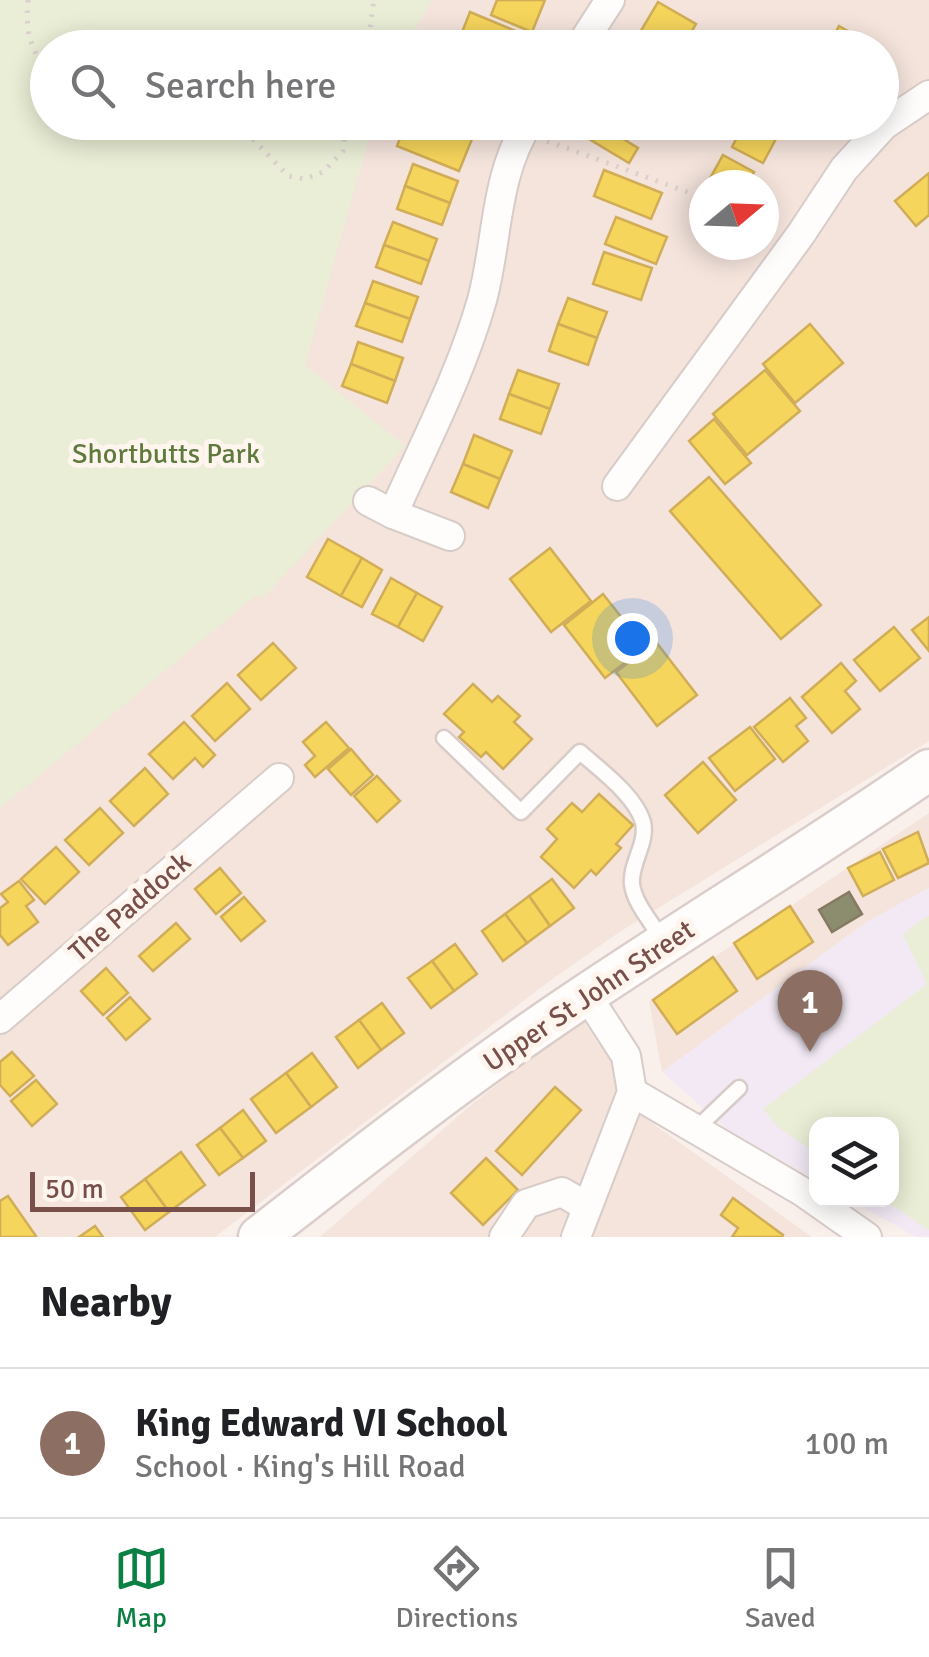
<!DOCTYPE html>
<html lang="en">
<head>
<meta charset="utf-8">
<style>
  :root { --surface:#fff; --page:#f6f6f6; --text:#202124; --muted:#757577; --line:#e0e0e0; --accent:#0b8043 }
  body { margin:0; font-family:Signika,sans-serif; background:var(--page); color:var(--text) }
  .controls { position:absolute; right:30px; bottom:30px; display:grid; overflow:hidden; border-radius:20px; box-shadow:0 5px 25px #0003 }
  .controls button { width:90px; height:90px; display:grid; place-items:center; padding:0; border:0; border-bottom:2px solid var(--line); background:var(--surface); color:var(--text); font:50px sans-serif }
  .compass { position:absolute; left:689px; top:170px; width:90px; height:90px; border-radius:50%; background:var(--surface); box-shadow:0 5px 25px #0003; rotate:71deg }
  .scale { position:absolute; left:30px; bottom:25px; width:225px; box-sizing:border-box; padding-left:10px; border:5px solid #794f49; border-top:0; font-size:28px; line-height:35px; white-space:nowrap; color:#794f49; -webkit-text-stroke:8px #fff5ef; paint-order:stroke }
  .you { position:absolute; left:632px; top:638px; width:35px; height:35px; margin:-25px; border:8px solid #fff; border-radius:50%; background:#1a73e8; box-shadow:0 0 0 15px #1a73e833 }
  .badge { display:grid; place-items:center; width:65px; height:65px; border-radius:50%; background:var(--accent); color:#fff; font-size:32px; font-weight:700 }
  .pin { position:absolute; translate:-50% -82px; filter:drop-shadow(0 2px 5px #0008) }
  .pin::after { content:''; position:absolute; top:52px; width:35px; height:30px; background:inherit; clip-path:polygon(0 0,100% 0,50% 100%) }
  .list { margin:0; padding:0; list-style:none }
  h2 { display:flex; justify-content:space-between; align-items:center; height:130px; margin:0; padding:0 40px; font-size:42px }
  h2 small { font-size:32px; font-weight:400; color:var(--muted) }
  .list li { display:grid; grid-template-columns:65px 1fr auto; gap:30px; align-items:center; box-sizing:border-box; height:150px; padding:0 40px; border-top:2px solid var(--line) }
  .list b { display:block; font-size:38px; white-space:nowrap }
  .list p { margin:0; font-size:32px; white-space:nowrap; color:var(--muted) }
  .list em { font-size:32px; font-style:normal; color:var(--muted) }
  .icon { flex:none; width:55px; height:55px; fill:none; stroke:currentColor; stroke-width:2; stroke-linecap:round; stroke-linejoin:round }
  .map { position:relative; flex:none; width:929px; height:1237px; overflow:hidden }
  .search { position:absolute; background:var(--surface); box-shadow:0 5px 25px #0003; left:30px; right:30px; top:30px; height:110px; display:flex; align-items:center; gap:25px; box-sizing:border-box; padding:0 35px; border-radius:55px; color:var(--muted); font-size:38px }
  .sheet { height:280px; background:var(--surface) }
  nav { display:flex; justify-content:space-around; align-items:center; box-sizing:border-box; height:140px; border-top:2px solid var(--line); background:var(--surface); font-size:28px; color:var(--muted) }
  nav a { display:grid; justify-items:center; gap:5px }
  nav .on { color:var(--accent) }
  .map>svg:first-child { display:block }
</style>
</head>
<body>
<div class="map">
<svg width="929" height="1237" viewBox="0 0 929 1237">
  <rect width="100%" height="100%" fill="#f9f0ec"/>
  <g fill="#f4e4dc" fill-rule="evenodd">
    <path d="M0,0H929V741L618,933L547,983L215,1237H0ZM48,48H882V122H48ZM704,185H764V245H704Z"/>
    <path d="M929,813V888L867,922L662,1072L649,1001Z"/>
    <path d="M581,1018L656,1126L812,1237H320L471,1105Z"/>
  </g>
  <path fill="#f2e9f4" d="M929,888V1237H916L850,1200H892V1124H816V1180L728,1130L662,1072L867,922Z"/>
  <g fill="#eaeed6">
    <path d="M0,0H432L405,47L48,48V122L373,123L305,365L405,446L263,598L256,595L0,808Z"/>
    <path d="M929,915V1230L884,1200H892V1124H816V1153L778,1127L763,1109L927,984L903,934Z"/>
  </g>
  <g fill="#f6d55c" stroke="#d0ad56" stroke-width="2.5">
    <path d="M497,0H545L532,32L491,15Z"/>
    <path d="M658,2L696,24L682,48H662L639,34Z"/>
    <path d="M470,12L525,35L519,48L457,45Z"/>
    <path d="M839,26L871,44L869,48H827Z"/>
    <path d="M639,34L662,48H632Z"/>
    <path d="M406,122H432L472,139L459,171L397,146Z"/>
    <path d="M585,122H623L632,128L625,140L638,148L629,163L579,133Z"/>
    <path d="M745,122H755L778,135L763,163L732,147Z"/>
    <path d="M723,155L754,172L747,185H714L708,182Z"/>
    <path d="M413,164L458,181L450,203L405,186Z"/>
    <path d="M604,170L662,193L651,219L594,196Z"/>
    <path d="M929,173V215L916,226L895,201Z"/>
    <path d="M405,186L450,203L442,225L397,209Z"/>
    <path d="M616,217L667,237L656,264L605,244Z"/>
    <path d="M393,222L437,239L429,261L384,245Z"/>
    <path d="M384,245L429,261L421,284L376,267Z"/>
    <path d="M604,252L652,268L641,300L593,284Z"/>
    <path d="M373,281L418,297L410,319L365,303Z"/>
    <path d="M568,298L607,312L597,338L558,324Z"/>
    <path d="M365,303L410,319L402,342L356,326Z"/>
    <path d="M558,324L597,338L588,365L549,351Z"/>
    <path d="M810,324L843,363L795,403L763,364Z"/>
    <path d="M358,342L403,358L395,381L351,364Z"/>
    <path d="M351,364L395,381L387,403L342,386Z"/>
    <path d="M518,370L559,384L550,409L509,394Z"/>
    <path d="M765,370L800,411L747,455L713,414Z"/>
    <path d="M509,394L550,409L541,434L500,419Z"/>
    <path d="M714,419L751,463L725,484L689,441Z"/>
    <path d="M474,435L512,451L500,479L463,464Z"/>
    <path d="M463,464L500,479L488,508L451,492Z"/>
    <path d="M709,477L821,605L781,639L670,511Z"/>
    <path d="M328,539L362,558L341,596L307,577Z"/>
    <path d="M550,548L591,601L551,632L510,579Z"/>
    <path d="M362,558L382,570L362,607L341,596Z"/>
    <path d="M391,578L417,593L398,627L372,614Z"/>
    <path d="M417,593L442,607L423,641L398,627Z"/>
    <path d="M603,594L645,647L605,678L564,625Z"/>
    <path d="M929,617V651L912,630Z"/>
    <path d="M894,627L920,658L880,691L854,660Z"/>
    <path d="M656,642L697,695L657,726L616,672Z"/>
    <path d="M273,643L296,668L261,700L238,675Z"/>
    <path d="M841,663L856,681L845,691L860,709L832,733L802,697Z"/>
    <path d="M227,683L250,709L215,741L192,716Z"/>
    <path d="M473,684L492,702L498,696L520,716L514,722L532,739L503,769L486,752L481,757L459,737L464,732L444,714Z"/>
    <path d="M790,698L806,718L796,726L808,741L783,762L754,727Z"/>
    <path d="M184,722L215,755L203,767L195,758L173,779L149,754Z"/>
    <path d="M326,722L349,748L315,777L305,765L315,756L303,742Z"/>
    <path d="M750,727L775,759L735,791L709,758Z"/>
    <path d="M351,749L373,775L351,795L328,769Z"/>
    <path d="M703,762L736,800L698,833L665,795Z"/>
    <path d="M145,768L168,794L134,826L110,801Z"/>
    <path d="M377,776L400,801L377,822L354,796Z"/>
    <path d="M599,794L633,825L616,844L621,848L596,875L591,870L574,888L541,857L557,839L547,829L572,803L582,812Z"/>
    <path d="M100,808L123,833L89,865L65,840Z"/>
    <path d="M918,832L929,863L898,878L883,849Z"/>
    <path d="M56,847L79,872L45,904L21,879Z"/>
    <path d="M880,852L894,880L863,896L848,868Z"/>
    <path d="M220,868L241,893L216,914L195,889Z"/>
    <path d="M552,879L574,908L550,926L529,896Z"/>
    <path d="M19,881L34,900L26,906L38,922L8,945L0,935V908L8,902L1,894Z"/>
    <path d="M529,896L550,926L527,943L505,914Z"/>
    <path d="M244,897L265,921L241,941L221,917Z"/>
    <path d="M790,906L813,942L757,979L734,943Z"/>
    <path d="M505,914L527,943L503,961L482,931Z"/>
    <path d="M176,923L190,939L153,971L139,956Z"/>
    <path d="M455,944L477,974L454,991L432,961Z"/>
    <path d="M713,957L737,991L677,1034L653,1000Z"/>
    <path d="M432,961L454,991L431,1008L408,978Z"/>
    <path d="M106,968L128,993L103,1015L81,991Z"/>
    <path d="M130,997L150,1019L126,1040L107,1018Z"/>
    <path d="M382,1003L404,1033L381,1050L359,1020Z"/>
    <path d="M359,1020L381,1050L358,1068L336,1037Z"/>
    <path d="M12,1052L34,1076L10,1096L0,1085V1062Z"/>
    <path d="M312,1053L337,1087L311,1107L286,1073Z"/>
    <path d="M286,1073L311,1107L276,1133L251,1099Z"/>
    <path d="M36,1080L57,1104L32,1126L11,1101Z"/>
    <path d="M555,1087L581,1110L522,1175L496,1151Z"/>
    <path d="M243,1110L266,1141L243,1158L220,1128Z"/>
    <path d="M220,1128L243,1158L219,1175L197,1145Z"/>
    <path d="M181,1152L205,1185L169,1212L145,1179Z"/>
    <path d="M486,1158L518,1190L483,1225L451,1193Z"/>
    <path d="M145,1179L169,1212L145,1230L121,1197Z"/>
    <path d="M8,1196L36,1236L35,1237H0V1201Z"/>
    <path d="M733,1198L783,1235L782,1237H732L738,1228L721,1215Z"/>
    <path d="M95,1226L103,1237H79Z"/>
  </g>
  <path fill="#8c8c6e" stroke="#867a63" stroke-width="2.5" d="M849,892L862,914L832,932L819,910Z"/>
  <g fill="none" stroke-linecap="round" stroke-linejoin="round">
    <g stroke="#d8ccc8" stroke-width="19">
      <g id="lane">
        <path d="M444,738L521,812L580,752C600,770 635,795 643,822C648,843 630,863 632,884C634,903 652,923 662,939"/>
        <path d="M696,1129L739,1088"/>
      </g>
    </g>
    <g stroke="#d8ccc8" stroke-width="32">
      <g id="street">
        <path d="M579,48L610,0"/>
        <path d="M617,486L801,234L844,169L884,125L929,95"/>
        <path d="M368,501L393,514"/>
        <path d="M450,536L393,514C424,444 461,374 482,300C498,242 494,175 529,122"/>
        <path d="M0,1019L279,778"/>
        <path d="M632,1092L803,1192L867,1237"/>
        <path d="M504,1237L526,1204L562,1192L587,1207"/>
        <path d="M576,1237L632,1092L626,1056L586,994"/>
      </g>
    </g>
    <g stroke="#dacdca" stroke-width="45">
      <path id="secondary" d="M259,1237C366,1153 474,1069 587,994C701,918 817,847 929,770"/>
    </g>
    <g stroke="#dbd0cd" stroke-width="5" stroke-dasharray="2.5 8" stroke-linecap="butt">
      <path d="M28,0C25,31 30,48 48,73"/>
      <path d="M367,48L374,0"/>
      <path d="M129,122L170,131L251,137L288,176L305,179L323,172L343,151L346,122"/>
      <path d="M547,141L704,198"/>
    </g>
    <use href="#lane" stroke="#fefdfc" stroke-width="14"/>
    <use href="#street" stroke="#fefdfc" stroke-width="28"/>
    <use href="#secondary" stroke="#fefdfc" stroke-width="40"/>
  </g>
  <g text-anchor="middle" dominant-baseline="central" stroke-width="10" stroke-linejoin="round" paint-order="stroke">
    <g font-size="28" fill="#5e7a3d" stroke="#fff5ef">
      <text x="166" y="454">Shortbutts Park</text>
    </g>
    <g font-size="28" fill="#794f49" stroke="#fff5ef">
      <text transform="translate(130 907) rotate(-41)">The Paddock</text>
      <text transform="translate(589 996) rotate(-34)">Upper St John Street</text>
    </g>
  </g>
</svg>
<div class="controls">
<button><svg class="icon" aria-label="layers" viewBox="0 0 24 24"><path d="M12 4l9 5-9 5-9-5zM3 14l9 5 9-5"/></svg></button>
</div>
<svg class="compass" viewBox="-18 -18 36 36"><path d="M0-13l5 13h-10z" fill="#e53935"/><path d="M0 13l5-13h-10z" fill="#757577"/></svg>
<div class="scale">50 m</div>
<div class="you"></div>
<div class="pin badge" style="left:810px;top:1052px;background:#8d6e63">1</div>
<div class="search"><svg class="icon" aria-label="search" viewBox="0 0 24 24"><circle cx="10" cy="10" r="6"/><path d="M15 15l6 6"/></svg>Search here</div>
</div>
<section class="sheet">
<h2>Nearby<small></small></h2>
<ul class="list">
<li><span class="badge" style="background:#8d6e63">1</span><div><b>King Edward VI School</b><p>School · King's Hill Road</p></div><em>100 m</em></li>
</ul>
</section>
<nav>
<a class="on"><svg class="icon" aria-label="map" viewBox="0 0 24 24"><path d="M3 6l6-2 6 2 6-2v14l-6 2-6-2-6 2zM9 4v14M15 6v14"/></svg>Map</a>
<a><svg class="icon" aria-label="directions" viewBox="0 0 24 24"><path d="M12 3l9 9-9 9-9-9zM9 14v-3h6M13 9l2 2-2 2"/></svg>Directions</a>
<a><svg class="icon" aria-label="saved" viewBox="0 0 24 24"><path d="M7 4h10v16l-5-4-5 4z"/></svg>Saved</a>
</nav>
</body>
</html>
